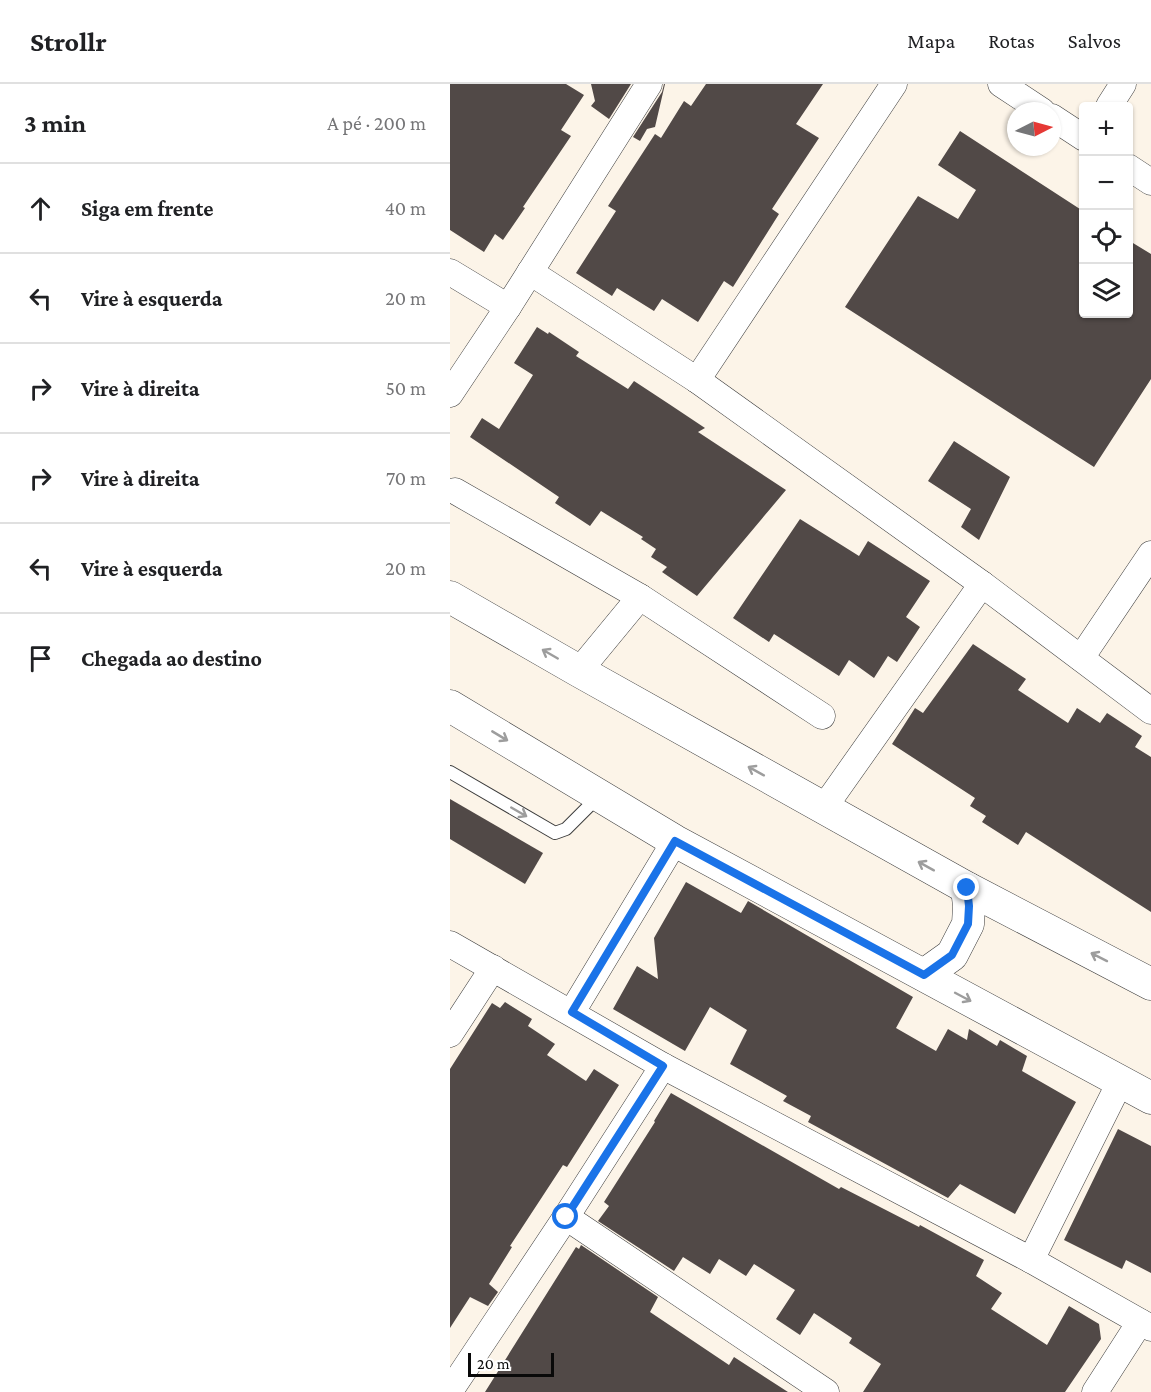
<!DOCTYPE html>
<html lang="pt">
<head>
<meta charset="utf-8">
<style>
  :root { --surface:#fff; --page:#f6f6f6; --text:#202124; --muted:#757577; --line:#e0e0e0 }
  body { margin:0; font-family:"Crimson Pro",serif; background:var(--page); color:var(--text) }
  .controls { position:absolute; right:18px; top:18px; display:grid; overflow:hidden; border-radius:6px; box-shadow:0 2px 4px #0004 }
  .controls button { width:54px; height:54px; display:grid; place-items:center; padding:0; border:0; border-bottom:2px solid var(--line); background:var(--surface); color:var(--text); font:30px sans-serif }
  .compass { position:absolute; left:557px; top:18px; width:54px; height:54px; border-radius:50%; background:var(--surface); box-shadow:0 2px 4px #0004; rotate:84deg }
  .scale { position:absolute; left:18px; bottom:15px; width:86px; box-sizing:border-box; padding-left:6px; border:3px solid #090909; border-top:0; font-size:16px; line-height:21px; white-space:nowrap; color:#090909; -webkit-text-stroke:4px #fff; paint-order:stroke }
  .stop { position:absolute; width:18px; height:18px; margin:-14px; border:4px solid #1a73e8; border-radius:50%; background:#fff }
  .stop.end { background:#1a73e8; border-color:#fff; box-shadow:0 2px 6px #0008 }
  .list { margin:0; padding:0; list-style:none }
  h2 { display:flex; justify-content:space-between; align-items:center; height:78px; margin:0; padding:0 24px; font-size:26px }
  h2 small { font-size:20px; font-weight:400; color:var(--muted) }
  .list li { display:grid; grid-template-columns:39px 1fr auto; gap:18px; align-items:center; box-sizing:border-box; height:90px; padding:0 24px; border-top:2px solid var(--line) }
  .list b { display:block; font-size:22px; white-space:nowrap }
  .list em { font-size:20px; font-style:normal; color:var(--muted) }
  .icon { flex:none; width:33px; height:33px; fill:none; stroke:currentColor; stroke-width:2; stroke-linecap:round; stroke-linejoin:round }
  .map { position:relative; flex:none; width:701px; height:1308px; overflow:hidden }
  header { display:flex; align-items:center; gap:36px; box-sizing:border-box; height:84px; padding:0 30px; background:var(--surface); border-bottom:2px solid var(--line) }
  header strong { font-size:28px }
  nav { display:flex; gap:33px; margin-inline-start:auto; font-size:21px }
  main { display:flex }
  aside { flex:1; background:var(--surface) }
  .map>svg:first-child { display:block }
</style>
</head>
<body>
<header>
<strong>Strollr</strong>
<nav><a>Mapa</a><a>Rotas</a><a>Salvos</a></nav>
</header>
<main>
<aside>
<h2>3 min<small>A pé · 200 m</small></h2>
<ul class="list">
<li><svg class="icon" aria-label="ahead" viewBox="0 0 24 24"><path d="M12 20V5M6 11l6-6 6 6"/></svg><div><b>Siga em frente</b></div><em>40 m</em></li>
<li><svg class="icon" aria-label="left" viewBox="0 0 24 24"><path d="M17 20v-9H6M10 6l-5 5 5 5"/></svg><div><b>Vire à esquerda</b></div><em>20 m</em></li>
<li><svg class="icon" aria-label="right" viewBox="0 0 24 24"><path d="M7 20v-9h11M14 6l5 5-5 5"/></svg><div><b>Vire à direita</b></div><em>50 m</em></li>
<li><svg class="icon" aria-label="right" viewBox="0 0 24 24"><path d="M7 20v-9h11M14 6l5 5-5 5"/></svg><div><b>Vire à direita</b></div><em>70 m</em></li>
<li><svg class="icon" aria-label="left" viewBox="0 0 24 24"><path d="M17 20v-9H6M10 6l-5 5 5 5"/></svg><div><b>Vire à esquerda</b></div><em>20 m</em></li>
<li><svg class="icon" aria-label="arrive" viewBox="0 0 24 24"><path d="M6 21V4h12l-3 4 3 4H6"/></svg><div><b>Chegada ao destino</b></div></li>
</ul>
</aside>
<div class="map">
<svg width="701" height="1308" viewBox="0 0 701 1308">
  <rect width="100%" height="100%" fill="#fcf4e8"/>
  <g fill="#514947">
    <path d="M0,0H116L134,11L111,46L121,52L73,123L75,124L53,156L45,150L34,168L0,146Z"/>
    <path d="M141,0H181L159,35L141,22L145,17Z"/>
    <path d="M214,0H215L205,43L197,45L190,57L183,53L212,8Z"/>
    <path d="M256,0H373L346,40L369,54L322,125L329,130L283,203L274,197L248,238L212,215L204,227L167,204L162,212L126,189L166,127L158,122L205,50L211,54L234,17L241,22Z"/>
    <path d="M510,47L633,127V230H678V156L701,170V295L644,383L395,223L468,112L508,135L526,106L488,81Z"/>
    <path d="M87,243L98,250L99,248L129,268L126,272L178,305L184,297L219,320L255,344L248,348L336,406L247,512L212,488L217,483L201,473L206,465L191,455L193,453L151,427L140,442L105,419L109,413L20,353L32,334L49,345L83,291L64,279Z"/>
    <path d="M504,357L560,393L529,456L511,443L521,425L478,397Z"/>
    <path d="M350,435L409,472L418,457L480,497L456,533L470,543L447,578L438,572L424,594L399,576L389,592L324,550L319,558L283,534Z"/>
    <path d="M523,560L576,595L568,606L618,639L627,624L650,639L657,629L692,652L685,663L701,673V828L576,748L568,761L532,738L536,732L520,722L525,714L442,660L465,624L473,629Z"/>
    <path d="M0,715L93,769L75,800L0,755Z"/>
    <path d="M236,798L291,829L298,817L463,913L446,944L486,967L498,945L517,956L519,945L547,962L550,956L577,972L572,987L626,1018L565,1130L510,1100L498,1114L358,1038L361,1032L333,1017L337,1012L280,980L297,946L260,923L235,967L163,925L187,882L208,895L204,854Z"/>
    <path d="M55,918L82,935L78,942L105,960L97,971L136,997L144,985L169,1001L117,1083L113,1081L60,1162L62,1163L39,1200L48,1208L38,1222L20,1213L0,1244V985L42,919L50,924Z"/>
    <path d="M221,1009L389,1105L391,1103L469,1143L470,1141L534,1176L526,1192L552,1209L541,1225L597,1261L619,1222L649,1240L651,1255L615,1308H413L431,1280L399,1259L402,1254L364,1229L350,1251L326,1235L345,1206L304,1180L296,1192L269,1175L260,1190L233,1173L224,1187L148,1137L159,1122L154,1118L205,1038L204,1037Z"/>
    <path d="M668,1045L701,1062V1189L676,1176L672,1185L614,1156Z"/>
    <path d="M131,1161L208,1213L200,1228L279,1281L284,1273L338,1308H35L126,1163L129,1165Z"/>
  </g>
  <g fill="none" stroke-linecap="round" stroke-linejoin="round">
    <g stroke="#3c3c3c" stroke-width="14">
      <path id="service" d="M0,688L105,749L116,745L148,713"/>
    </g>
    <g stroke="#3c3c3c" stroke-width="27">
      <g id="minor">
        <path d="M551,0L592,27"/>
        <path d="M659,22L673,0"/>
        <path d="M602,33L634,54"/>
        <path d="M678,83L701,98"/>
        <path d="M0,188L58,223"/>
        <path d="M80,188L247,296L532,500L701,627"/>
        <path d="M247,296L444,0"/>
        <path d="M0,310L58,223L199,0"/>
        <path d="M5,407L190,513L372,632"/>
        <path d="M631,574L701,470"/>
        <path d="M129,587L190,513"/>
        <path d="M373,725L532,500"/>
        <path d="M0,860L213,982L581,1176L701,1244"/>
        <path d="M122,928L225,757"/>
        <path d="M0,950L43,884"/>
        <path d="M116,1133L376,1308"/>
        <path d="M581,1176L670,998"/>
        <path d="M0,1307L116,1133L213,982"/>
        <path d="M645,1308L690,1238"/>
      </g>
    </g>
    <g stroke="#3c3c3c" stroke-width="33">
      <g id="tertiary">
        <path d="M0,513L129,587L517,804L701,900"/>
        <path d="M0,622L225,757L701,1014"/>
        <path d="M474,891L502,871L518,840L519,822L517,804"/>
      </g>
    </g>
    <use href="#service" stroke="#fff" stroke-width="12"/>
    <use href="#minor" stroke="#fff" stroke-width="26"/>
    <use href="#tertiary" stroke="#fff" stroke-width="32"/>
  </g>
  <defs><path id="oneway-shaft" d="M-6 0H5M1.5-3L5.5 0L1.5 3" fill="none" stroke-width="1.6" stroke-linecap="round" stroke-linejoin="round" transform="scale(1.5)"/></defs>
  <g stroke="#9d9d9d">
    <use href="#oneway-shaft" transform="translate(100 570) rotate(-150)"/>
    <use href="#oneway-shaft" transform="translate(50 652) rotate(31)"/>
    <use href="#oneway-shaft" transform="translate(306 687) rotate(-151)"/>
    <use href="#oneway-shaft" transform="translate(69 728) rotate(30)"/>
    <use href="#oneway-shaft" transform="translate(476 782) rotate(-151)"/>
    <use href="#oneway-shaft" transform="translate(649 873) rotate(-153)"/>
    <use href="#oneway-shaft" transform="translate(513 913) rotate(28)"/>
  </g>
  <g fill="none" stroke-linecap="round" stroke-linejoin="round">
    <path stroke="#1a73e8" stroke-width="8" d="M116,1133L213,982L122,928L225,757L474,891L502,871L518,840L519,822L517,804"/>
  </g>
</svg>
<div class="controls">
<button>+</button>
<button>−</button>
<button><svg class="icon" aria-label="locate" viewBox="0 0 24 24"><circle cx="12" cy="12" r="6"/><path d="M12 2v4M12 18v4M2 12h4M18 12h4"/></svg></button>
<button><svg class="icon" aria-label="layers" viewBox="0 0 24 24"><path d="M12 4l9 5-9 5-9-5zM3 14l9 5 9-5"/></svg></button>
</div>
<svg class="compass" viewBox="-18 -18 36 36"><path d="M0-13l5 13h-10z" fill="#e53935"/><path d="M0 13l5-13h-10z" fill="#757577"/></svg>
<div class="scale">20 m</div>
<div class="stop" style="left:116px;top:1133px"></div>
<div class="stop end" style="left:517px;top:804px"></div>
</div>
</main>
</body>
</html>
